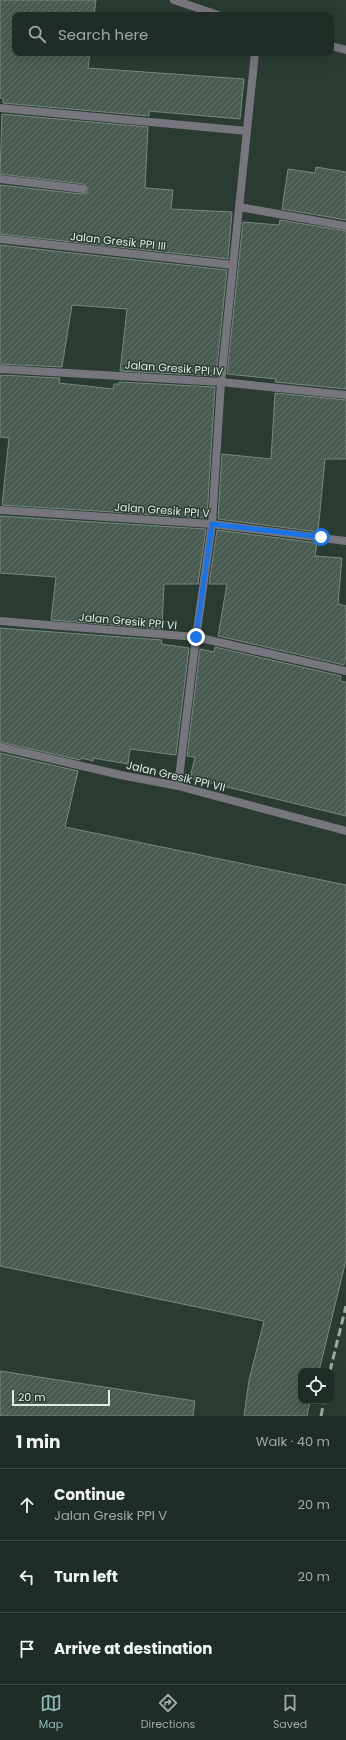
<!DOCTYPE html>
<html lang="en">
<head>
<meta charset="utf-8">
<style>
  :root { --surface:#202d26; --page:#28352e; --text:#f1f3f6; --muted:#a2a8a7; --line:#3d4943; --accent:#8bbbb9 }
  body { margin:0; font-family:Poppins,sans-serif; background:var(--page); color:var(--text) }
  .controls { position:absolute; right:12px; bottom:12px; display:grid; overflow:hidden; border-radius:8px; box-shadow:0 4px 16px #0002 }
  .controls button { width:36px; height:36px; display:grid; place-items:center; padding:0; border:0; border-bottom:1px solid var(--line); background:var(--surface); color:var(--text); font:20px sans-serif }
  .scale { position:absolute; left:12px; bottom:10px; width:98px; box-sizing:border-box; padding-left:4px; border:2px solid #e0eae4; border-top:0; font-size:11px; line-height:14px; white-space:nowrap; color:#e0eae4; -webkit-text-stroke:3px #2a3c32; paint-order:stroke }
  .stop { position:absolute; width:12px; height:12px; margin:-9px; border:3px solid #1a73e8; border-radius:50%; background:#fff }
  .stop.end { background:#1a73e8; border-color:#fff; box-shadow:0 1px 4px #0008 }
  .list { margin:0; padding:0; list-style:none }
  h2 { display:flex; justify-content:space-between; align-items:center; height:52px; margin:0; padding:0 16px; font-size:17px }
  h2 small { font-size:13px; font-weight:400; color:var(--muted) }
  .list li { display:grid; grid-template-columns:26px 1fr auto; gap:12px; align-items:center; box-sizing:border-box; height:72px; padding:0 16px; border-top:1px solid var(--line) }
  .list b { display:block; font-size:15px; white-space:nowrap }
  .list p { margin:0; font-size:13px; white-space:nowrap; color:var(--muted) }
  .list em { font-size:13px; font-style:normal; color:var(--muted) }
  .icon { flex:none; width:22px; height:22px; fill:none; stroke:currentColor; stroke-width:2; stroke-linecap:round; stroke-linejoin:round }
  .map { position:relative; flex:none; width:346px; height:1416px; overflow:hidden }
  .search { position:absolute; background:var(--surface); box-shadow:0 4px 16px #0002; left:12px; right:12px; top:12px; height:44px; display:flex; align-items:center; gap:10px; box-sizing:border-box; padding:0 14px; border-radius:8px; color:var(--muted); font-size:15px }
  .sheet { height:268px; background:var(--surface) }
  nav { display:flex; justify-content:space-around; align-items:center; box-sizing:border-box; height:56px; border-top:1px solid var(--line); background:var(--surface); font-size:11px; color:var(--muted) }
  nav a { display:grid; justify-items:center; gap:2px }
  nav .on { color:var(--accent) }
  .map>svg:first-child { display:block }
</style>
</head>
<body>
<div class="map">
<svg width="346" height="1416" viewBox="0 0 346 1416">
  <defs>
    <pattern id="building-hatch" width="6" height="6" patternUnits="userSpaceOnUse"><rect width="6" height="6" fill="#495b51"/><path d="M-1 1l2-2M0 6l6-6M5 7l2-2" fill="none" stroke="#63736a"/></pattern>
  </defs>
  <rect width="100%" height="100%" fill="#2a3c32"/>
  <g fill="url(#building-hatch)" stroke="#76897e">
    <path d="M0,0H96L94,15H15V53H90L88,68L244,79L240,119L149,111V116L3,103V98H0Z"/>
    <path d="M2,114L148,127L145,188L173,190L171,209L232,212L228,259L0,234V185L82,194L87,193L88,189L84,184L0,174Z"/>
    <path d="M316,167L346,172V220L282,209L288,169L315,173Z"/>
    <path d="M280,220L346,231V389L275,382L276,379L227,374L243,222L279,225Z"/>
    <path d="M0,245L227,270L216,376L120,371L127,309L72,305L62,367L0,364Z"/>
    <path d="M0,375L60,378L59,383L113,389L114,384H119V382L215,387L207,518L2,505L9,438L0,437Z"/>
    <path d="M275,393L346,400V459H325L318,532L218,519L222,454L271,459Z"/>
    <path d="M0,516L206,529L198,584H164L162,629L51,620L56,577L0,573Z"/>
    <path d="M217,530L317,543L315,556L342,558L338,604L346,606V656L344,665L218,636L227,584H209Z"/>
    <path d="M0,628L162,640L161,644L189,648L176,755L130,749L128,764L93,758V761L81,758L80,760L0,742Z"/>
    <path d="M215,647L341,676L340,681L346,682V816L190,778L195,757L187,756L200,649L214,652Z"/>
    <path d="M0,753L78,771L65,827L346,885V1260L319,1371H301V1401H310L307,1416H244L249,1380L264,1321L0,1266Z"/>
    <path d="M0,1371L195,1401L193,1416H0Z"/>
  </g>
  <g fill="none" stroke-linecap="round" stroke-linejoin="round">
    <g stroke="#77757d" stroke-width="8">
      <path d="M174,0L218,15"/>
      <path d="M331,46L346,50"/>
      <path d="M0,108L247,131"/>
      <path d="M0,179L83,189"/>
      <path d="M239,207L346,226"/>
      <path d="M0,239L233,265"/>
      <path d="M0,369L221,382L346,395"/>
      <path d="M0,510L212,524L346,541"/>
      <path d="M0,621L196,637L346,671"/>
      <path d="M0,747L121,775L178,786L346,831"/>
      <path d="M178,786L196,637L212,524L221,382L255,53"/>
    </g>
    <g stroke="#9eaba4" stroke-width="3" stroke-dasharray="8 4" stroke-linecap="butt">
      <path d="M330,1371L346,1306"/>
      <path d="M321,1416L324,1401"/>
    </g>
  </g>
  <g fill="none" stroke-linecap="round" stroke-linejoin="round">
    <path stroke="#1a73e8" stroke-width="5" d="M196,637L212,524L321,537"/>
  </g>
  <g text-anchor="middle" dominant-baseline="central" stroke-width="3" stroke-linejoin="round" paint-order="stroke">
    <g font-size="11" fill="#e0eae4" stroke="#2a3c32">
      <text transform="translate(118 241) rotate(6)">Jalan Gresik PPI III</text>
      <text transform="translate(174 368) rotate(4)">Jalan Gresik PPI IV</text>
      <text transform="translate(162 510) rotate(4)">Jalan Gresik PPI V</text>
      <text transform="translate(128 621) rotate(5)">Jalan Gresik PPI VI</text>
      <text transform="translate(176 776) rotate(13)">Jalan Gresik PPI VII</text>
    </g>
  </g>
</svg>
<div class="controls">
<button><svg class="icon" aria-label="locate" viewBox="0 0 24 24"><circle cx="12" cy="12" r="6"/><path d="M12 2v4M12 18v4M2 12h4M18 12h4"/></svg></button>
</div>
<div class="scale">20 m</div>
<div class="stop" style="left:321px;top:537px"></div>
<div class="stop end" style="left:196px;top:637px"></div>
<div class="search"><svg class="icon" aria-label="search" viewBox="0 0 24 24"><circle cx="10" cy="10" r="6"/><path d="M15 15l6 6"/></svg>Search here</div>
</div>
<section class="sheet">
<h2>1 min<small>Walk · 40 m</small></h2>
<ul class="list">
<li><svg class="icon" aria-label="ahead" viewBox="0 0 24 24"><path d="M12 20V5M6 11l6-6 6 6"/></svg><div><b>Continue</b><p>Jalan Gresik PPI V</p></div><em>20 m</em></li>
<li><svg class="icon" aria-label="left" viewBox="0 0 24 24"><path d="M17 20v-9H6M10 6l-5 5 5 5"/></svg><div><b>Turn left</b></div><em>20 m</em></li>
<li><svg class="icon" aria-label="arrive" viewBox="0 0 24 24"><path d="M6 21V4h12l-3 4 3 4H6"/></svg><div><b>Arrive at destination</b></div></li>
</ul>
</section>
<nav>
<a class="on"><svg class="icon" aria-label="map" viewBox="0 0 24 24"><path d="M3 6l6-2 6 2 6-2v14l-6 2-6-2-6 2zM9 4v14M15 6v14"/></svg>Map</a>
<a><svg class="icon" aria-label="directions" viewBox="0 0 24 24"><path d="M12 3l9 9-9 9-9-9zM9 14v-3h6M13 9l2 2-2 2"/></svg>Directions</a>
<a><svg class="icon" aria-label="saved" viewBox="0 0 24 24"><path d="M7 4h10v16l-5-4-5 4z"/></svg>Saved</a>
</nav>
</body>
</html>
